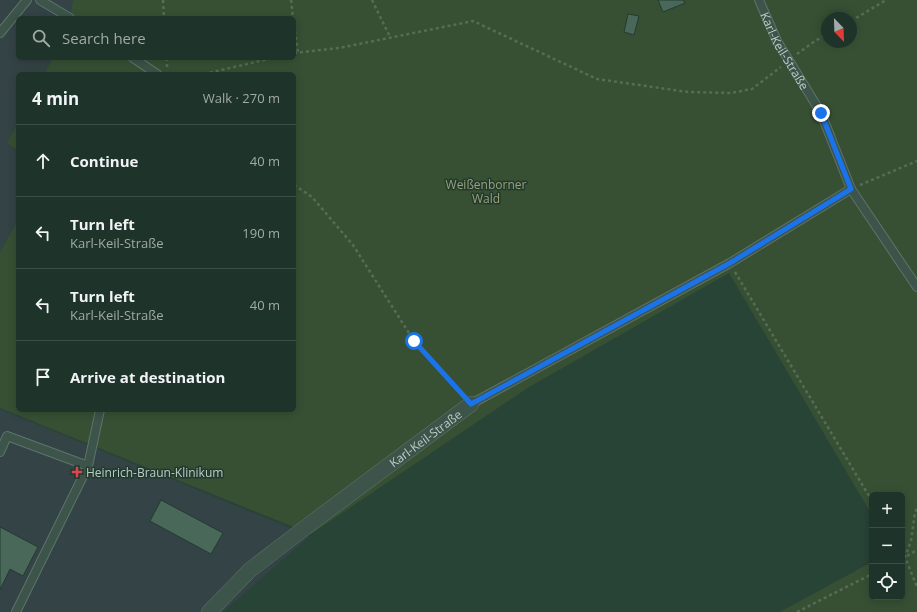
<!DOCTYPE html>
<html lang="en">
<head>
<meta charset="utf-8">
<style>
  :root { --surface:#1e3329; --page:#2b3f35; --text:#f1f3f6; --muted:#a1aaa8; --line:#3c4e46 }
  body { margin:0; font-family:"Open Sans",sans-serif; background:var(--page); color:var(--text) }
  .controls { position:absolute; right:12px; bottom:12px; display:grid; overflow:hidden; border-radius:6px; box-shadow:0 2px 10px #0003 }
  .controls button { width:36px; height:36px; display:grid; place-items:center; padding:0; border:0; border-bottom:1px solid var(--line); background:var(--surface); color:var(--text); font:20px sans-serif }
  .compass { position:absolute; left:821px; top:12px; width:36px; height:36px; border-radius:50%; background:var(--surface); box-shadow:0 2px 10px #0003; rotate:157deg }
  .stop { position:absolute; width:12px; height:12px; margin:-9px; border:3px solid #1a73e8; border-radius:50%; background:#fff }
  .stop.end { background:#1a73e8; border-color:#fff; box-shadow:0 1px 4px #0008 }
  .list { margin:0; padding:0; list-style:none }
  h2 { display:flex; justify-content:space-between; align-items:center; height:52px; margin:0; padding:0 16px; font-size:17px }
  h2 small { font-size:13px; font-weight:400; color:var(--muted) }
  .list li { display:grid; grid-template-columns:26px 1fr auto; gap:12px; align-items:center; box-sizing:border-box; height:72px; padding:0 16px; border-top:1px solid var(--line) }
  .list b { display:block; font-size:15px; white-space:nowrap }
  .list p { margin:0; font-size:13px; white-space:nowrap; color:var(--muted) }
  .list em { font-size:13px; font-style:normal; color:var(--muted) }
  .icon { flex:none; width:22px; height:22px; fill:none; stroke:currentColor; stroke-width:2; stroke-linecap:round; stroke-linejoin:round }
  .map { position:relative; flex:none; width:917px; height:612px; overflow:hidden }
  .search { position:absolute; background:var(--surface); box-shadow:0 2px 10px #0003; left:16px; top:16px; width:280px; height:44px; display:flex; align-items:center; gap:10px; box-sizing:border-box; padding:0 14px; border-radius:6px; color:var(--muted); font-size:15px }
  .panel { position:absolute; background:var(--surface); box-shadow:0 2px 10px #0003; left:16px; top:72px; width:280px; height:340px; border-radius:6px }
  .map>svg:first-child { display:block }
</style>
</head>
<body>
<div class="map">
<svg width="917" height="612" viewBox="0 0 917 612">
  <rect width="100%" height="100%" fill="#284437"/>
  <g fill="#344345">
    <path d="M0,0H73L70,18H18V58H53L44,74H18V122L7,143L18,151V220L0,252Z"/>
    <path d="M0,409L310,536L223,612H0Z"/>
  </g>
  <g fill="#375034" fill-rule="evenodd">
    <path d="M73,0H917V612H780L872,562V597H902V495H872V515L729,273L529,387L311,534L0,408V252L18,220V410H294V74H44L53,58H294V18H70ZM827,18H851V42H827Z"/>
    <path d="M18,122V151L7,143Z"/>
  </g>
  <g fill="#49685a" stroke="#233b30">
    <path d="M658,0H683L685,3L663,12Z"/>
    <path d="M628,14L639,16L634,35L624,32Z"/>
    <path d="M161,500L223,533L211,554L150,521Z"/>
    <path d="M0,527L38,547L23,576L10,569L0,590Z"/>
  </g>
  <g fill="none" stroke-linecap="round" stroke-linejoin="round">
    <g stroke="#5e746a" stroke-width="10">
      <g id="lane">
        <path d="M40,0L70,18"/>
        <path id="s1" d="M759,0L777,41L821,113L851,189"/>
        <path d="M0,33L27,0"/>
        <path d="M133,58L157,74"/>
        <path d="M471,404L730,263L851,189L917,287"/>
        <path d="M0,452L7,436L88,466"/>
        <path d="M16,612L88,466L100,410"/>
      </g>
    </g>
    <g stroke="#5e746a" stroke-width="16">
      <g id="street">
        <path id="s2" d="M209,612L250,570L306,527L471,404"/>
      </g>
    </g>
    <g stroke="#546d56" stroke-width="2.5" stroke-dasharray="3 3" stroke-linecap="butt">
      <path d="M163,0L164,18"/>
      <path d="M291,0L293,18"/>
      <path d="M372,0L390,37"/>
      <path d="M851,21L886,0"/>
      <path d="M294,25L298,52"/>
      <path d="M294,53L339,48L473,21L597,79L688,92L731,93L752,89L781,67"/>
      <path d="M797,54L812,43L827,34"/>
      <path d="M167,58V69"/>
      <path d="M204,74L273,58"/>
      <path d="M294,185L312,197L353,245L414,341L462,393"/>
      <path d="M860,185L917,161"/>
      <path d="M735,272L872,501"/>
      <path d="M917,509L915,512L911,541L905,557L917,587"/>
      <path d="M902,559L917,550"/>
      <path d="M797,612L872,574"/>
    </g>
    <use href="#lane" stroke="#3c5449" stroke-width="8"/>
    <use href="#street" stroke="#3c5449" stroke-width="15"/>
  </g>
  <g fill="none" stroke-linecap="round" stroke-linejoin="round">
    <path stroke="#1a73e8" stroke-width="5" d="M414,341L471,404L730,263L851,189L821,113"/>
  </g>
  <path fill="#e0444e" stroke="#21392e" stroke-width="1.5" d="M75 466h4v4h4v4h-4v4h-4v-4h-4v-4h4z"/>
  <g text-anchor="middle" dominant-baseline="central" stroke-width="3" stroke-linejoin="round" paint-order="stroke">
    <g font-size="12" fill="#bacdc5" stroke="#21392e">
      <text stroke="none"><textPath href="#s1" startOffset="57">Karl-Keil-Straße</textPath></text>
      <text stroke="none"><textPath href="#s2" startOffset="278">Karl-Keil-Straße</textPath></text>
    </g>
    <g font-size="12" fill="#9ba378" stroke="#21392e">
      <text x="486" y="184">Weißenborner<tspan x="486" dy="14">Wald</tspan></text>
    </g>
    <g font-size="12" fill="#bacdc5" stroke="#21392e" text-anchor="start">
      <text x="86" y="472">Heinrich-Braun-Klinikum</text>
    </g>
  </g>
</svg>
<div class="controls">
<button>+</button>
<button>−</button>
<button><svg class="icon" aria-label="locate" viewBox="0 0 24 24"><circle cx="12" cy="12" r="6"/><path d="M12 2v4M12 18v4M2 12h4M18 12h4"/></svg></button>
</div>
<svg class="compass" viewBox="-18 -18 36 36"><path d="M0-13l5 13h-10z" fill="#e53935"/><path d="M0 13l5-13h-10z" fill="#a1aaa8"/></svg>
<div class="stop" style="left:414px;top:341px"></div>
<div class="stop end" style="left:821px;top:113px"></div>
<div class="search"><svg class="icon" aria-label="search" viewBox="0 0 24 24"><circle cx="10" cy="10" r="6"/><path d="M15 15l6 6"/></svg>Search here</div>
<section class="panel">
<h2>4 min<small>Walk · 270 m</small></h2>
<ul class="list">
<li><svg class="icon" aria-label="ahead" viewBox="0 0 24 24"><path d="M12 20V5M6 11l6-6 6 6"/></svg><div><b>Continue</b></div><em>40 m</em></li>
<li><svg class="icon" aria-label="left" viewBox="0 0 24 24"><path d="M17 20v-9H6M10 6l-5 5 5 5"/></svg><div><b>Turn left</b><p>Karl-Keil-Straße</p></div><em>190 m</em></li>
<li><svg class="icon" aria-label="left" viewBox="0 0 24 24"><path d="M17 20v-9H6M10 6l-5 5 5 5"/></svg><div><b>Turn left</b><p>Karl-Keil-Straße</p></div><em>40 m</em></li>
<li><svg class="icon" aria-label="arrive" viewBox="0 0 24 24"><path d="M6 21V4h12l-3 4 3 4H6"/></svg><div><b>Arrive at destination</b></div></li>
</ul>
</section>
</div>
</body>
</html>
